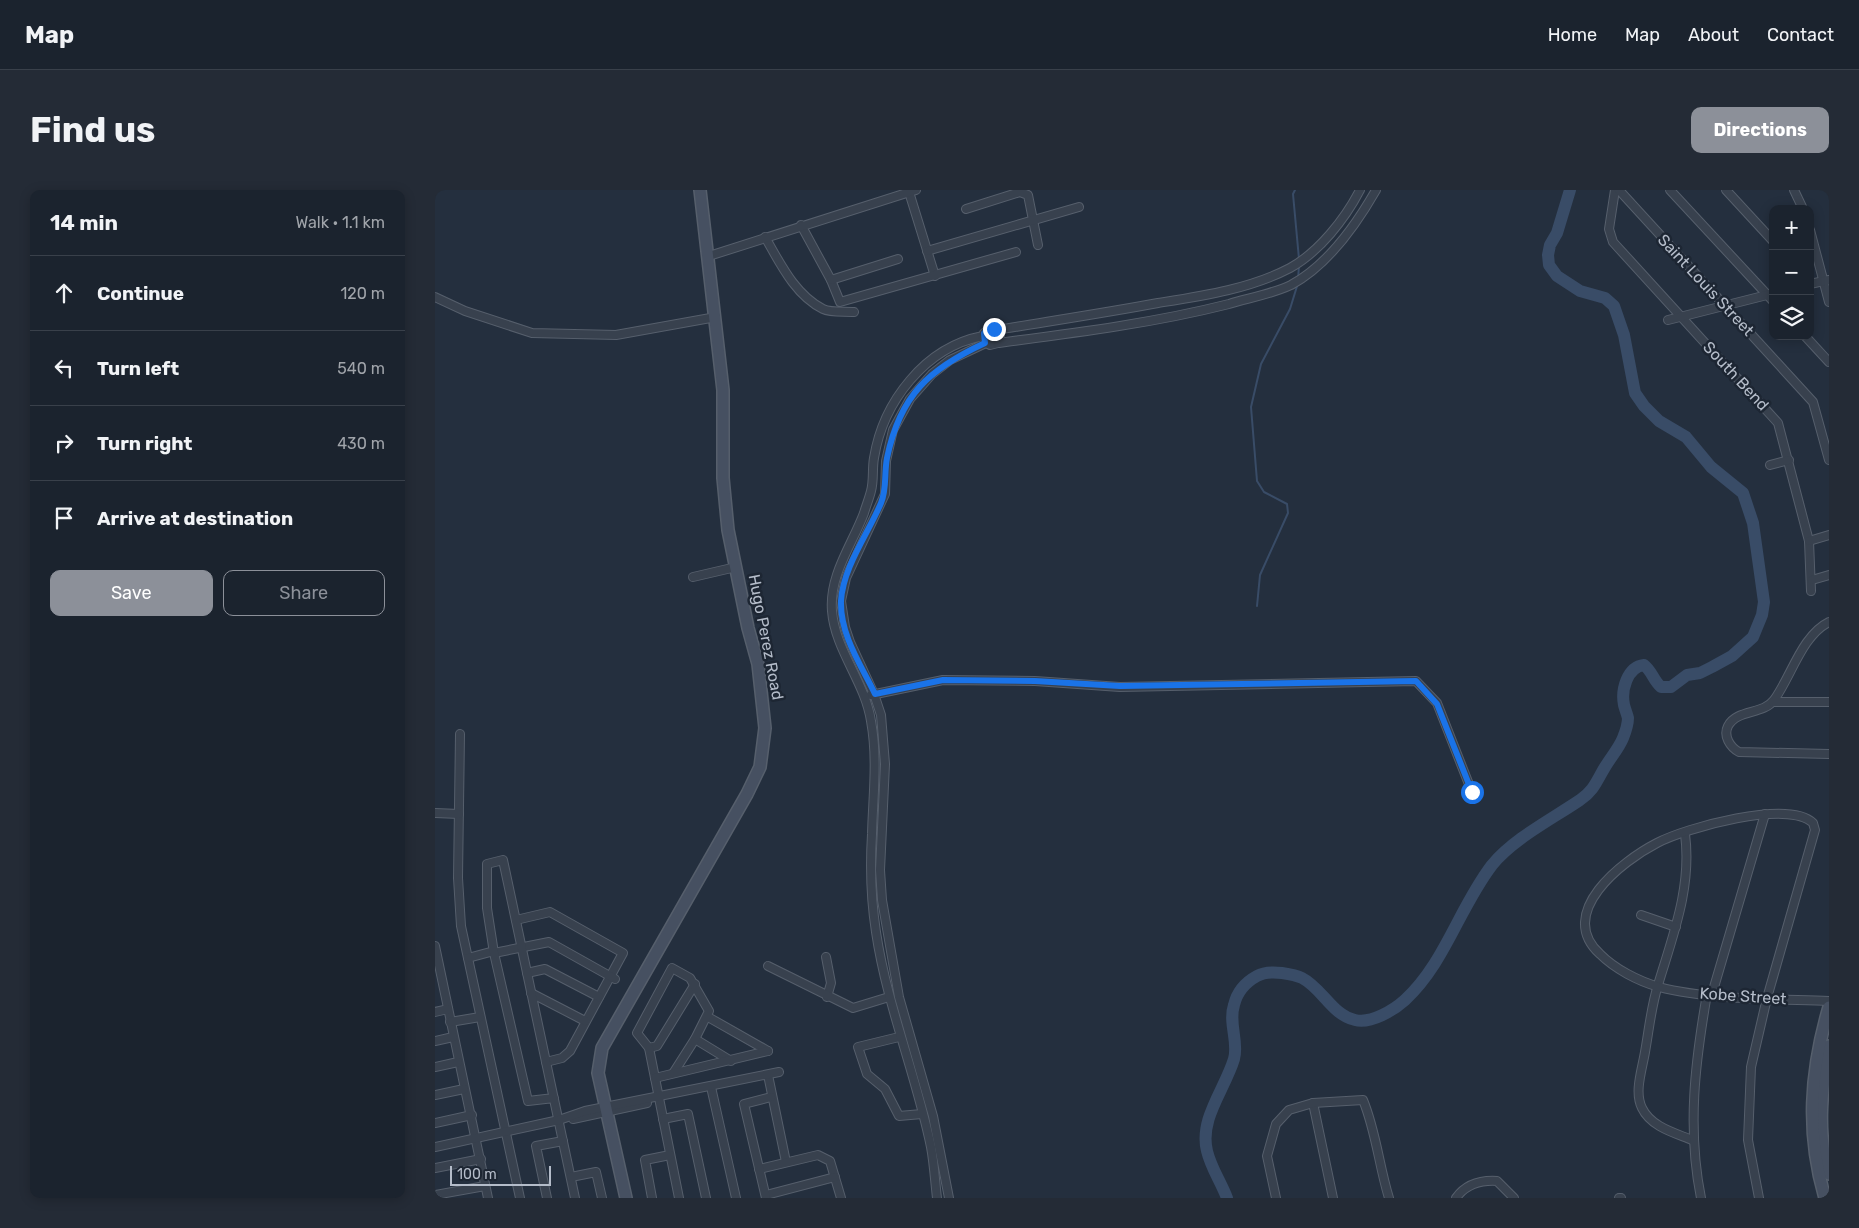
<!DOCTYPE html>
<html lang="en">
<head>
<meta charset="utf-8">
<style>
  :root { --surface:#1b232e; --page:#242b36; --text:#f1f3f6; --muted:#a0a4aa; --line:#39404a; --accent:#8c9099 }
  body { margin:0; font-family:Rubik,sans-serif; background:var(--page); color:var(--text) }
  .controls { position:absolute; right:15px; top:15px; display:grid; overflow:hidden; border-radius:10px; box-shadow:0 2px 12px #0003 }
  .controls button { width:45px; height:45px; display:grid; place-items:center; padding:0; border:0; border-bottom:1px solid var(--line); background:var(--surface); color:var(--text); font:25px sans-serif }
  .scale { position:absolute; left:15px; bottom:12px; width:101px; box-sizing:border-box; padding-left:5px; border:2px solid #b4bcc9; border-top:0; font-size:14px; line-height:18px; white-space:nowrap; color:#b4bcc9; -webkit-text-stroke:4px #1d2633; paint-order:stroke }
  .stop { position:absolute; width:15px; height:15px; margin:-11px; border:4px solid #1a73e8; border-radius:50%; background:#fff }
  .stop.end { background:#1a73e8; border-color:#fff; box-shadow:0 1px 5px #0008 }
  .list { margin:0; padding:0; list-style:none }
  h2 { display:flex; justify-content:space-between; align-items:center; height:65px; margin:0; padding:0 20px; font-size:21px }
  h2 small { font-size:16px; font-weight:400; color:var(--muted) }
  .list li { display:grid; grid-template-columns:32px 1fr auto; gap:15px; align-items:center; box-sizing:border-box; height:75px; padding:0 20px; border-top:1px solid var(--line) }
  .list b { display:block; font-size:19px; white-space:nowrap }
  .list em { font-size:16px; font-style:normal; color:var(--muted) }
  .actions { display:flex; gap:10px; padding:15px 20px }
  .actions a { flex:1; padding:11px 0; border:1px solid var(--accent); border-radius:10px; text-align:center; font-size:18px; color:var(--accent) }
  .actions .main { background:var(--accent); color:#fff }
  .icon { flex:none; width:28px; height:28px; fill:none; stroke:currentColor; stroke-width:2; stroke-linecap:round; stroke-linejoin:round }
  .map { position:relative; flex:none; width:1394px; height:1008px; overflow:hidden; border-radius:10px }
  header { display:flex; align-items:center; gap:30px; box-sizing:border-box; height:70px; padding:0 25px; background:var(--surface); border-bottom:1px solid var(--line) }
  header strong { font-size:24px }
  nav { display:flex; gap:28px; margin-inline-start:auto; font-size:18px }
  .intro { display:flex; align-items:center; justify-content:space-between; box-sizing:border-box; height:120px; padding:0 30px }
  h1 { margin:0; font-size:35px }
  .button { padding:12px 22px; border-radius:10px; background:var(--accent); color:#fff; font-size:18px; font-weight:700 }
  main { display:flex; gap:30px; padding:0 30px }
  aside { flex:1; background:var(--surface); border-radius:10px; box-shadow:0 2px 12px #0003 }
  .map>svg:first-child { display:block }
</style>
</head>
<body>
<header>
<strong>Map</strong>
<nav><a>Home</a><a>Map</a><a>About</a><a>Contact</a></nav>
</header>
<div class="intro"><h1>Find us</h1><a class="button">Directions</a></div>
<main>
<aside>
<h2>14 min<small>Walk · 1.1 km</small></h2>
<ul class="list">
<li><svg class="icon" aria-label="ahead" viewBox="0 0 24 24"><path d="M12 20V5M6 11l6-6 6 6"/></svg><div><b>Continue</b></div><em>120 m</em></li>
<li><svg class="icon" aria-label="left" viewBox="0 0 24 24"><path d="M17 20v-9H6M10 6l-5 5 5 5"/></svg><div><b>Turn left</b></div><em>540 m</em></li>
<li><svg class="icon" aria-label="right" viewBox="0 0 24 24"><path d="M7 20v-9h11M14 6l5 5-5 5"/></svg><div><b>Turn right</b></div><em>430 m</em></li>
<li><svg class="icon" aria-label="arrive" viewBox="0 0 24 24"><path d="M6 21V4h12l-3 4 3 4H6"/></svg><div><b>Arrive at destination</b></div></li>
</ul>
<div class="actions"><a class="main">Save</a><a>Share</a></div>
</aside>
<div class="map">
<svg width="1394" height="1008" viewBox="0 0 1394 1008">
  <rect width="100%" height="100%" fill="#242f3e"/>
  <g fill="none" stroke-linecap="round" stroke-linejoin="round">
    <g stroke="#394c67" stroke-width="2">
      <path d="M860,0L858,4L864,69"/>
      <path d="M863,89L864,76"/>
      <path d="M822,416L825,385L853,323L852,314L829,302L822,291L816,217L826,174L855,119L863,93"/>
    </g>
    <path stroke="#394c67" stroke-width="12" d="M792,1008C786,992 776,978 772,961C764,929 790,899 799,869C804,852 793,833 799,815C802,802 811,792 822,786C829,782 839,782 847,783C854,784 861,785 867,788C887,798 897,825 920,830C936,834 959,820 970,810C1010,773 1024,718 1057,675C1078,649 1117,629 1145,610C1159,601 1162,590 1170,577C1176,567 1184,558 1188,548C1190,543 1193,533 1193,528C1192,524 1190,519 1189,515C1186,500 1192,477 1209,475C1217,481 1218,490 1226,497H1236L1252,485L1265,483L1277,477L1297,466L1318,447L1327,425L1329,412L1318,333L1308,303L1276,277L1251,247L1224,231L1209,216L1200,203L1189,145L1179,116L1170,108L1145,101L1122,86L1114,75L1113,65L1115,55L1122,43L1135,0"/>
    <g stroke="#565f6c" stroke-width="10">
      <g id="street">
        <path d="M1180,0L1174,39L1178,52L1343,233L1374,351L1376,401"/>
        <path d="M1184,0L1378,212L1394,270"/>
        <path d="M1235,0L1338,111"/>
        <path d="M1291,0L1338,51"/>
        <path d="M1359,0L1368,19"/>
        <path d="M474,2L500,86"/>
        <path d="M531,19L585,2L593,5L603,55"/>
        <path d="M366,35L396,90L405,112L581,62"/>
        <path d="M1375,40L1394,112"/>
        <path d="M330,47C345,73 360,105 388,119C396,123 410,121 419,122"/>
        <path d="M492,61L644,17"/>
        <path d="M274,66L481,0"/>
        <path d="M396,90L463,69"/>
        <path d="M1375,94L1394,90"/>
        <path d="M0,107L30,121L97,143L181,145L281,127"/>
        <path d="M1233,130L1336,104"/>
        <path d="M562,140L565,145L563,153L555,155L551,153L549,143L556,138L562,140C616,131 669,123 723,113C767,106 815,99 855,78C884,62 910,29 925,0"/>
        <path d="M1370,146L1394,172"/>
        <path d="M563,153C640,143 719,133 794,114C814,108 837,104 856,95C893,75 921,35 941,0"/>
        <path d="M1335,275L1354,270"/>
        <path d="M1374,351L1394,345"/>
        <path d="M258,387L301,377"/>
        <path d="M1377,390L1394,385"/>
        <path d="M1394,432C1367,445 1356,487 1339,510C1328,525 1302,519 1293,536C1288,546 1295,557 1304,562L1394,564"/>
        <path d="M436,505L508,490L600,491L685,497L981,491L1002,513L1037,602"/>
        <path d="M1338,512H1394"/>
        <path d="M25,544L23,688L26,736L85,1008"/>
        <path d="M0,623L24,624"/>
        <path d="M1250,644C1257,697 1238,745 1223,795C1216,817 1214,840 1210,862C1207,880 1199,902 1207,918C1216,937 1240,943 1257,950"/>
        <path d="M1206,725L1241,737"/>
        <path d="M81,730L115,722L188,763L135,861L127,868L111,872"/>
        <path d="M0,756L53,1008"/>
        <path d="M59,763L114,752L180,789"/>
        <path d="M391,767L396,793L392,807"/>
        <path d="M33,768L59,761"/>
        <path d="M333,776L418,818L454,807"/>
        <path d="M92,783L110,779L164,807"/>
        <path d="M96,803L150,831"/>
        <path d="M1277,804L1330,624"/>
        <path d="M0,822L13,819"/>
        <path d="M273,827L333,861"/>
        <path d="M15,832L45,827"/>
        <path d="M464,847L423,857L432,884L450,899L464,926L487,924"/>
        <path d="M260,849L296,871"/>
        <path d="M0,851L18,847"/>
        <path d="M214,858L222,856L260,794"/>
        <path d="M0,877L23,872"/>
        <path d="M239,882L260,849L274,821L255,788L237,778L202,843L214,858L244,1008"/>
        <path d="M333,885L351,972"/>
        <path d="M220,888L333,861"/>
        <path d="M276,897L301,1008"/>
        <path d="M0,905L29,899"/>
        <path d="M119,908L93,911L59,763L52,718V674L68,670L140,1008"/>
        <path d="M878,913L898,1008"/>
        <path d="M138,929L212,913"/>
        <path d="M228,929L253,924L271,1008"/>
        <path d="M0,933L37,925"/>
        <path d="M0,957L124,930L150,921L344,882"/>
        <path d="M0,978L46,969"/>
        <path d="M324,979L383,965L395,971L406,1008"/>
        <path d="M136,987L161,982L167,1008"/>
        <path d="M0,1005L50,996"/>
        <path d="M331,1005L400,987"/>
        <path d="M112,1008L101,956L128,951"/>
        <path d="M217,1008L210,970L235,965"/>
        <path d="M331,1008L309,914L336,907"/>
        <path d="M502,1008C500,991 499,973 496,957C481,884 452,816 441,742C436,710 435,677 437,644C438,606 443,569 436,531C430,492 400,460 397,421C394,385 417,355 429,323C431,316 434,309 436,301C439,290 437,279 439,268C448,212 490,157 548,146"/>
        <path d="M514,1008L498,926L464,807L447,710L445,680L450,574L446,525L439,504L415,452L410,437L406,411L411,388L450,304L451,271L458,240L475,209L497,184L515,170L551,153"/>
        <path d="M841,1008L832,966L841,934L854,920L878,913L928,910C941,941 944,976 954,1008"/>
        <path d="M1021,1008C1031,994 1045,990 1062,991L1079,1008"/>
        <path d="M1184,1008H1186"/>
        <path d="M1266,1008C1252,938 1260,873 1272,804"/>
        <path d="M1324,1008L1313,950L1316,877L1332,808L1380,640L1378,633C1354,609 1250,638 1222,653C1187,671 1120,723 1165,764C1180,779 1203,791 1224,797C1273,810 1342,809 1394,811"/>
      </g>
    </g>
    <g stroke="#565f6c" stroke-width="14">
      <g id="secondary">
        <path d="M1394,856C1387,898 1381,942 1394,984"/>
        <path d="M191,1008L163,883L167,858L312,604L325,577L330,538L323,474L313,438L293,340L288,288V200L265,0"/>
        <path d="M1390,1008C1371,943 1375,882 1394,817"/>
      </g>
    </g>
    <use href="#street" stroke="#38414e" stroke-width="8"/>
    <use href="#secondary" stroke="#465061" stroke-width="11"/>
  </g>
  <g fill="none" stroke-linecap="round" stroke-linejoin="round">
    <path stroke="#1a73e8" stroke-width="6" d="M559,139H553L549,143L550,153C494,179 465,205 452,268C449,284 452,299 446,313C433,344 408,377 406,411C405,445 426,475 440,504L508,490L600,491L685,496L981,491L1002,514L1037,602"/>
  </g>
  <g text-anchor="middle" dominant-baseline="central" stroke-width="5" stroke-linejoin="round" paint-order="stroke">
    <g font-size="16" fill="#b4bcc9" stroke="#1d2633">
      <text transform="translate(1271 95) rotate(47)">Saint Louis Street</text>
      <text transform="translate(1301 186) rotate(47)">South Bend</text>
      <text transform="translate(331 447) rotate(79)">Hugo Perez Road</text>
      <text transform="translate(1308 806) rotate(4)">Kobe Street</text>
    </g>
  </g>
</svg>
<div class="controls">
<button>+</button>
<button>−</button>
<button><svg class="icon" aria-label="layers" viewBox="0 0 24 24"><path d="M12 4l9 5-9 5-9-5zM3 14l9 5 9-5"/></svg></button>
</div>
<div class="scale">100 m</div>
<div class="stop" style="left:1037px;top:602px"></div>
<div class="stop end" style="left:559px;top:139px"></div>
</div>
</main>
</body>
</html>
